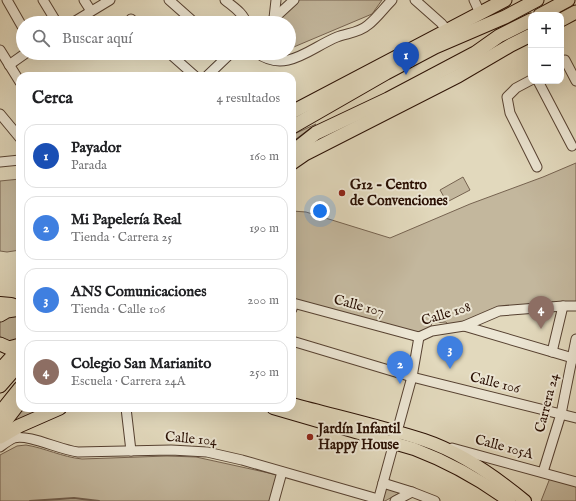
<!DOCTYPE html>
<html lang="es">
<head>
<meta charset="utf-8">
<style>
  :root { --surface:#fff; --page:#f2f2f2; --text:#202124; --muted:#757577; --line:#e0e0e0; --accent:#8f2418 }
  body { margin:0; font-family:"IM FELL English",serif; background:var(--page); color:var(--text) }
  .controls { position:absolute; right:12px; top:12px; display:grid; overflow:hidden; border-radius:8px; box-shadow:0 4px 16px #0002 }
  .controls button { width:36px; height:36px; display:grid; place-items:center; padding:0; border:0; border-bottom:1px solid var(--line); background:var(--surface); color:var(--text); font:20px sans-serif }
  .you { position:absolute; left:320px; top:211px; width:14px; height:14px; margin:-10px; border:3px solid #fff; border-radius:50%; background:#1a73e8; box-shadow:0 0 0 6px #1a73e833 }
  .badge { display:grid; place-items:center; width:26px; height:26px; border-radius:50%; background:var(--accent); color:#fff; font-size:13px; font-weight:700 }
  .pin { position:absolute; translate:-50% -33px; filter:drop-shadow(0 1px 2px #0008) }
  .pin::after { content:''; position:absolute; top:21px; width:14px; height:12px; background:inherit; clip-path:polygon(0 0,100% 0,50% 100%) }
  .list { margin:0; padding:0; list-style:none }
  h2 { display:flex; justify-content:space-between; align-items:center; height:52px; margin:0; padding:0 16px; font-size:17px }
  h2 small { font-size:13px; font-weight:400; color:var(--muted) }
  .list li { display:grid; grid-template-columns:26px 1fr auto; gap:12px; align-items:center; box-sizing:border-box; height:64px; margin:0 8px 8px; padding:0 8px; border:1px solid var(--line); border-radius:12px }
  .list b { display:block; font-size:15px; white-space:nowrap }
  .list p { margin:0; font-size:13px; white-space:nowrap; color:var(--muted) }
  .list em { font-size:13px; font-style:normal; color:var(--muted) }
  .icon { flex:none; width:22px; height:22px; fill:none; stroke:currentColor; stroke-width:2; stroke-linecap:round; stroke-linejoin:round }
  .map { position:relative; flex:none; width:576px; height:501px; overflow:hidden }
  .search { position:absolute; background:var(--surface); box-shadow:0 4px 16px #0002; left:16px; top:16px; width:280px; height:44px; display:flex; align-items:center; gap:10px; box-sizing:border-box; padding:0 14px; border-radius:22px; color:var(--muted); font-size:15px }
  .panel { position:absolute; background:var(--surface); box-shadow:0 4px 16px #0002; left:16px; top:72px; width:280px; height:340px; border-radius:12px }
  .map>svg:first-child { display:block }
</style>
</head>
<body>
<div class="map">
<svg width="576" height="501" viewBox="0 0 576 501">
  <rect width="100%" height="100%" fill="#e2d9bd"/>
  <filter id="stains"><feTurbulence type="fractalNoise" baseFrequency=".005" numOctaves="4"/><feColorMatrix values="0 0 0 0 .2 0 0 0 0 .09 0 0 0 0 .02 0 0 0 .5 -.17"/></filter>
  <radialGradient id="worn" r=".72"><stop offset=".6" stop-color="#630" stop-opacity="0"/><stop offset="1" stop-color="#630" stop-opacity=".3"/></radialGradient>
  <g fill="#c3b79d" stroke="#766350">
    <path d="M294,0H382L372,14L289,49V23H268Z"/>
    <path d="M316,124L292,142V135Z"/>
    <path d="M576,163V304L499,309L467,323L449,326L446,322L432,323L430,329L418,335L292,301V211L306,212L390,238L470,204L543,177Z"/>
    <path d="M463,177L470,190L447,202L440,190Z"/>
    <path d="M20,179V250L7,252L0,251V181Z"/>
    <path d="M20,313V336C12,345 10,342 0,338V321L1,319Z"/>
    <path d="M22,408H48L5,428Z"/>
    <path d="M26,445C45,448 62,457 82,459L167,456L196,457L278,475L270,501H0V455L17,446Z"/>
    <path d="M550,478L576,486V501H541Z"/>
    <path d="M385,488L401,492L385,501H382Z"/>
  </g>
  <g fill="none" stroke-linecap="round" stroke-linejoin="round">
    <path stroke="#725f4d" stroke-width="2" d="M30,501L74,498L99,501"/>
    <g stroke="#574232" stroke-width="11">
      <g id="minor">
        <path d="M7,0L23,28"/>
        <path d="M43,0L57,23"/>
        <path d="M84,0L91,11"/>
        <path d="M169,0L195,23"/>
        <path d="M225,0C232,6 244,13 246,23"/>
        <path d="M415,0L441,23L447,30"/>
        <path d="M474,0L480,13"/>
        <path d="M274,18L276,0"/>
        <path d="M131,19L135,23"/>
        <path d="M72,23L110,0"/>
        <path d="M269,23L294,0"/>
        <path d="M0,50L20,82"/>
        <path d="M169,53L195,76"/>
        <path d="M257,53C286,74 310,48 337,37C347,33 359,33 368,25C377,18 384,8 392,0"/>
        <path d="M565,60L576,81"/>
        <path d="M9,65L26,53"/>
        <path d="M207,76L231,53"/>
        <path d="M531,80L516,88L507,97L510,113L537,167"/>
        <path d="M538,81L572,146"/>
        <path d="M0,114L20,138"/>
        <path d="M0,162L20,160"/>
        <path d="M292,309L293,303L419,337"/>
        <path d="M464,326L576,359"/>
        <path d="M419,337L432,331L464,326L499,311L563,306H576"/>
        <path d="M292,341L412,377L576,418"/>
        <path d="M552,352L563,306"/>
        <path d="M126,408L131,451"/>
        <path d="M0,447C4,444 9,440 14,438C29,434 60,450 78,452L171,450L207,452L242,460L378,499"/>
        <path d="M452,448L576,482"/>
        <path d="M543,472L561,414L576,339"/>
        <path d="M383,483L412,492L435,501"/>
        <path d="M274,501L282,472"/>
        <path d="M378,501L412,377L419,337"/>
        <path d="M395,501L412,492"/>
      </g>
    </g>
    <g stroke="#290f03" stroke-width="14">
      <g id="major">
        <path d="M0,303L11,304L20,307"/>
        <path d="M292,404C336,416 381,426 424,440C460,452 496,477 525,501"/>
        <path d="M273,408L414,449C448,462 479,479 509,501"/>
      </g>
    </g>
    <g stroke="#290f03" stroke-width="15">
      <g id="highway">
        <path d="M540,15L568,0"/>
        <path d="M561,20L576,12"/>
        <path d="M292,112L505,0"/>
        <path d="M292,127L386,73L435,47L505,17L537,0"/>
        <path d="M292,152L316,133L388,99L475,53L499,36L531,20"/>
        <path d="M292,163L305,154L458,76L511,45L531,35"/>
        <path d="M0,315L7,311L20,309"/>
        <path d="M0,344L9,348L20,345"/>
        <path d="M0,370L20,348"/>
        <path d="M0,386L20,363"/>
        <path d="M0,413L20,388"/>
        <path d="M0,428L20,402"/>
        <path d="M0,437L19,426L60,408"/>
      </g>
    </g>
    <use href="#minor" stroke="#ece6d4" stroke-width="9"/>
    <use href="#major" stroke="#e2d9bd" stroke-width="12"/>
    <use href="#highway" stroke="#e2d9bd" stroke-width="13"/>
  </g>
  <g fill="#8f2418" stroke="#ece6d4" stroke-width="1.5">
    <circle cx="342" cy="193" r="4"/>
    <circle cx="310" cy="437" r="4"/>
  </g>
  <g text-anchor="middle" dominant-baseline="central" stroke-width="4" stroke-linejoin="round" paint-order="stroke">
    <g font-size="14" font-weight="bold" fill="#290f03" stroke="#ece6d4" text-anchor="start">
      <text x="350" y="185">G12 - Centro<tspan x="350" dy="16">de Convenciones</tspan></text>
      <text x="318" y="429">Jardín Infantil<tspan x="318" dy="16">Happy House</tspan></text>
    </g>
    <g font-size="14" fill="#290f03" stroke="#ece6d4">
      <text transform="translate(359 306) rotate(15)">Calle 107</text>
      <text transform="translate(446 314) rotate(-17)">Calle 108</text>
      <text transform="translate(495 383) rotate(14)">Calle 106</text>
      <text transform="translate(547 403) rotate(-76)">Carrera 24</text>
      <text transform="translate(191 439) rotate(5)">Calle 104</text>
      <text transform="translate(504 447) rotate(15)">Calle 105A</text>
    </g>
  </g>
  <rect width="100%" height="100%" filter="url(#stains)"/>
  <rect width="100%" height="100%" fill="url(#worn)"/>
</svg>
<div class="controls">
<button>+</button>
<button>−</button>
</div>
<div class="you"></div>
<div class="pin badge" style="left:406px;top:75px;background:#1a4fb4">1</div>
<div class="pin badge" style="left:400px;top:384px;background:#3f7fe0">2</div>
<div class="pin badge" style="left:450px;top:369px;background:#3f7fe0">3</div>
<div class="pin badge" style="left:541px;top:329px;background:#8d6e63">4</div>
<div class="search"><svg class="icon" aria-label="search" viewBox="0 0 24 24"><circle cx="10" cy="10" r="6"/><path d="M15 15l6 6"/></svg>Buscar aquí</div>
<section class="panel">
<h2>Cerca<small>4 resultados</small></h2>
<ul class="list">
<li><span class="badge" style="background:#1a4fb4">1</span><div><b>Payador</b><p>Parada</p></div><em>160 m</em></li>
<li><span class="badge" style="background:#3f7fe0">2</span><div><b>Mi Papelería Real</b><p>Tienda · Carrera 25</p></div><em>190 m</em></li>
<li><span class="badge" style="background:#3f7fe0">3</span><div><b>ANS Comunicaciones</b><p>Tienda · Calle 106</p></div><em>200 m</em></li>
<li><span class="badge" style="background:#8d6e63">4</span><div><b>Colegio San Marianito</b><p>Escuela · Carrera 24A</p></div><em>250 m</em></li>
</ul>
</section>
</div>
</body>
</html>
